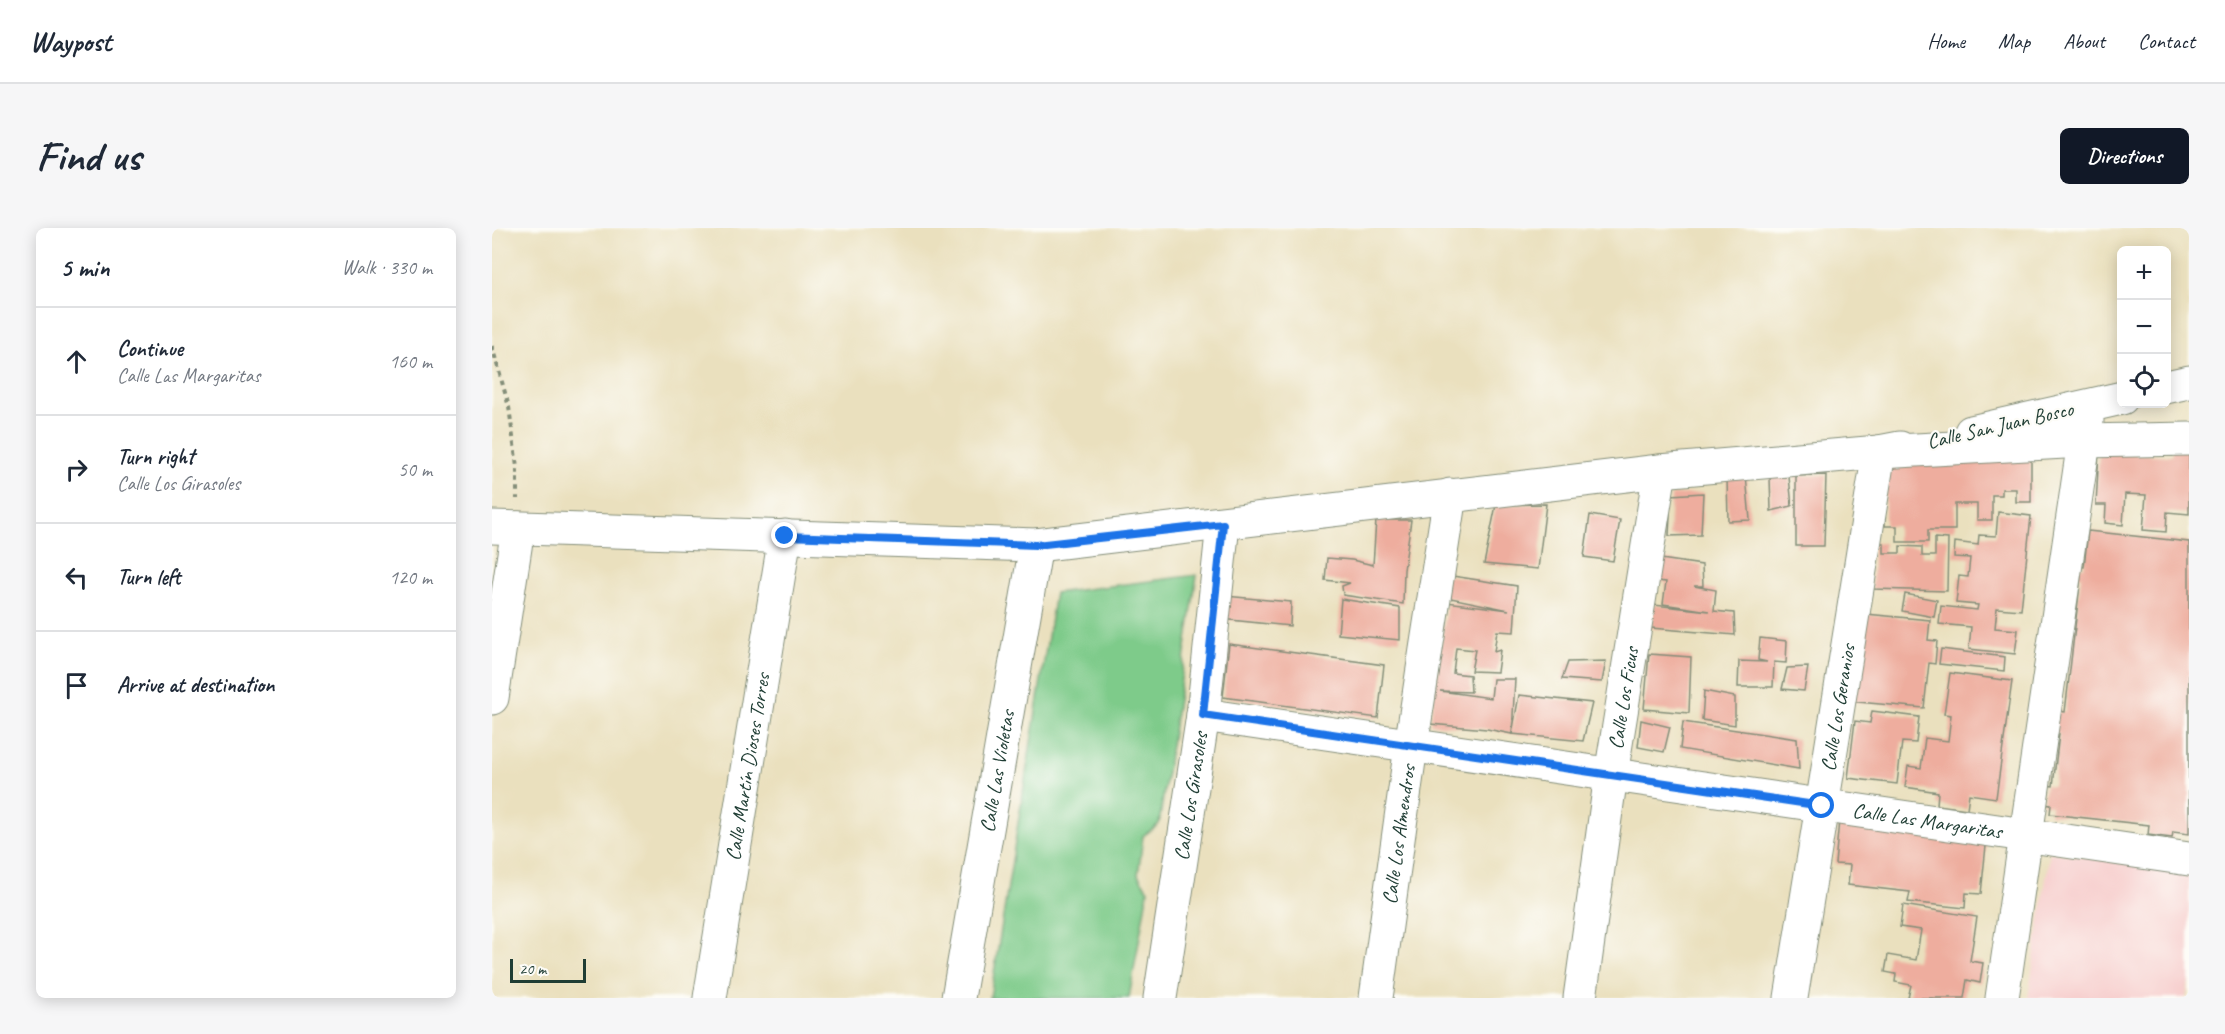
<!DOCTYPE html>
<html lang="en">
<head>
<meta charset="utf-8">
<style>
  :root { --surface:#fff; --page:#f6f6f7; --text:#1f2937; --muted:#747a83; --line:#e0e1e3; --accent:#111827 }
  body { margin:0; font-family:Caveat,sans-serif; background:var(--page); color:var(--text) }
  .controls { position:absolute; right:18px; top:18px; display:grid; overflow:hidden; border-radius:9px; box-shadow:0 3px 15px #0003 }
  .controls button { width:54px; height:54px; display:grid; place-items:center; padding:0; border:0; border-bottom:2px solid var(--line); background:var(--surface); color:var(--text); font:30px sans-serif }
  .scale { position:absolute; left:18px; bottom:15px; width:76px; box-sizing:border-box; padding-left:6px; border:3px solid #1f3d34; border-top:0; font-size:16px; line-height:21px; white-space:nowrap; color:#1f3d34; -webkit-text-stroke:4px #fdfcf7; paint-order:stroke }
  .stop { position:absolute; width:18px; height:18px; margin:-14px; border:4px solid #1a73e8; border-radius:50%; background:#fff }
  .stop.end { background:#1a73e8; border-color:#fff; box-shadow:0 2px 6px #0008 }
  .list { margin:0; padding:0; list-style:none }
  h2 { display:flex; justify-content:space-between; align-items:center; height:78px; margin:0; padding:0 24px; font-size:26px }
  h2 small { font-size:20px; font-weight:400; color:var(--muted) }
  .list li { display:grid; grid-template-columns:39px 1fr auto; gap:18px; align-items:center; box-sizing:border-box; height:108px; padding:0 24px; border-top:2px solid var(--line) }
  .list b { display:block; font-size:22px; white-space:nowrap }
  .list p { margin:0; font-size:20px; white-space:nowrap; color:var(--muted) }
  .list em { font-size:20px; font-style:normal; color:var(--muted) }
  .icon { flex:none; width:33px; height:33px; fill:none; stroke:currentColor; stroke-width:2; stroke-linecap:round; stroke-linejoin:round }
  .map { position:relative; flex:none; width:1697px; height:770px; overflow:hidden; border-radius:9px }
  header { display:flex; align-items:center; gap:36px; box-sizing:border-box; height:84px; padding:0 30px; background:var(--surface); border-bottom:2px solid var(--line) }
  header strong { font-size:28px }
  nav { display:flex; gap:33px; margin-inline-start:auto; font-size:21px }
  .intro { display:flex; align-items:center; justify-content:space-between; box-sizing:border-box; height:144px; padding:0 36px }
  h1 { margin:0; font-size:42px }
  .button { padding:15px 27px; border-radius:9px; background:var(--accent); color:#fff; font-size:21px; font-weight:700 }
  main { display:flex; gap:36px; padding:0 36px }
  aside { flex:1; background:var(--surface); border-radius:9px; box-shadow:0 3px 15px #0003 }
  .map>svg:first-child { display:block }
</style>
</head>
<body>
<header>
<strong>Waypost</strong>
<nav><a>Home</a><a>Map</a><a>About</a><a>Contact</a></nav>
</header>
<div class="intro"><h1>Find us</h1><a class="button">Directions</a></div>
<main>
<aside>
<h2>5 min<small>Walk · 330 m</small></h2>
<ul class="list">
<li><svg class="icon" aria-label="ahead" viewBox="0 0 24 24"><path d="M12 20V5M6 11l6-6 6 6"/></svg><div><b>Continue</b><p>Calle Las Margaritas</p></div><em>160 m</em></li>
<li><svg class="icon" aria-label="right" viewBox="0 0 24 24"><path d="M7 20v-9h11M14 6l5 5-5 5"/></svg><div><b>Turn right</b><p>Calle Los Girasoles</p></div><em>50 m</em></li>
<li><svg class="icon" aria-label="left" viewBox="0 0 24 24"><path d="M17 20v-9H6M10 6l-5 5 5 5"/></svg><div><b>Turn left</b></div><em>120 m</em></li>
<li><svg class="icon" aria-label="arrive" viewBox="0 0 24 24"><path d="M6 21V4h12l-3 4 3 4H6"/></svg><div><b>Arrive at destination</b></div></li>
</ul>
</aside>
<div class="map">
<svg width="1697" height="770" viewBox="0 0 1697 770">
  <rect width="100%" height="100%" fill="#fdfcf7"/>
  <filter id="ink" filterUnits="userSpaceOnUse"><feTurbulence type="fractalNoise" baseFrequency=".0167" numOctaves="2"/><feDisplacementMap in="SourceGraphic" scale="12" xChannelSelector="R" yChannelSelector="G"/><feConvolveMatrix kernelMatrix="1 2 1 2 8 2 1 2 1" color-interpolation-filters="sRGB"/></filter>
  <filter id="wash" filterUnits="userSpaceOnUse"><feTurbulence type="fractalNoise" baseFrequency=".008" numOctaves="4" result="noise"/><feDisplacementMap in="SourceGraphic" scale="24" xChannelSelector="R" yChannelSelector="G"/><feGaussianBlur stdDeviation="1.35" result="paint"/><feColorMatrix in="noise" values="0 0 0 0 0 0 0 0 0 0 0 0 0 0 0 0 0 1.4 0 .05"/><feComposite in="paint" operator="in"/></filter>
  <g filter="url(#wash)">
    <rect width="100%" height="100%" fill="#eae0be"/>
    <path fill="#f7d0cf" d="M1558,624L1697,644V752L1694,770H1536Z"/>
    <path fill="#7ecb8a" stroke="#4e845f" stroke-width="1.5" d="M705,347L667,596L651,608L646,647L656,662L637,770H498L563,365Z"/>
    <g id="blocks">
      <g fill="#eead9e">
        <path d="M1680,218L1697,219V286L1675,284L1674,304L1651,302L1654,267L1633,266L1631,297L1613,295L1614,277H1604L1607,223L1680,228Z"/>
        <path d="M1393,228L1539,229V274H1524V261H1510V267H1500V292H1485V276H1463V302H1436V314H1405V298H1393Z"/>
        <path d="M1254,247L1258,292L1236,293L1235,250Z"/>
        <path d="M1334,247L1332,318H1304V248Z"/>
        <path d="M1278,249H1297L1300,278L1279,283Z"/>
        <path d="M1211,265L1209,307L1177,308L1179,267Z"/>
        <path d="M1054,276L1046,341L992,336L1004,277Z"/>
        <path d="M1506,284L1539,288L1529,382L1505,380L1503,400L1526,402L1523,426L1477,421L1479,399L1447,396L1449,378L1485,382L1486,377L1464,375L1467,348L1476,349L1478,330L1462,329L1463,314L1486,317L1487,307L1504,308Z"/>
        <path d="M1098,287L1128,292L1121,333L1092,329Z"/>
        <path d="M884,292H919L912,342L911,376L851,367L850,358L858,355L833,352L835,330L860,332L881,337Z"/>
        <path d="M1596,303L1697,314V606L1681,604L1680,610L1656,607L1657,597L1558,586L1559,577L1551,576L1553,557L1561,558L1567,506L1552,505L1555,482L1573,484L1589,348L1580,347L1582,338L1592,339Z"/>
        <path d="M1443,310L1456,311L1455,363L1380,361L1381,315H1392V325H1408V318L1430,319V328H1443Z"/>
        <path d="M1169,331L1210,337L1211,358H1202L1224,362L1222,383L1242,385L1243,407L1159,400L1162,377L1217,383L1171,376L1174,354L1165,353Z"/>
        <path d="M954,347L1025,358L1022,404L1005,403L1002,424L1008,422L1005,444L979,443L983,422L964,420L961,445L978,447L979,464L948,463L999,470L1001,451H1023L1020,506L995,501L938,496L955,374L1017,382L949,368Z"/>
        <path d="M1413,366L1445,372L1442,389L1410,383Z"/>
        <path d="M733,368L799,374L798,398L729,391Z"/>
        <path d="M849,371L908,380V412L846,406Z"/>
        <path d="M1363,385L1438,392L1436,412L1445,413L1443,436L1437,435L1432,480L1355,473Z"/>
        <path d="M1268,410L1295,413L1294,435L1282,434L1281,459H1246L1247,433L1275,434L1266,432Z"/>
        <path d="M737,416L892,437L886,490L731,469Z"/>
        <path d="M1449,421L1513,429L1512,443L1447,436Z"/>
        <path d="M1157,426L1199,429L1197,485L1152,481Z"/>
        <path d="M1114,433L1110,454L1070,451L1076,434Z"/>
        <path d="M1316,439L1312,463L1290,461L1295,440Z"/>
        <path d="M1458,445L1520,453L1504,570L1477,566L1475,581L1445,577L1446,564L1413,559L1416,538L1429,540L1433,510L1456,513L1459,487L1452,486Z"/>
        <path d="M1212,463L1243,469V497L1210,492Z"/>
        <path d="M1027,467L1100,475L1091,513L1020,506Z"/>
        <path d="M1380,483L1427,489L1424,515L1410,514L1405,556L1356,550L1363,493L1378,495Z"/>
        <path d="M1149,492L1178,499L1172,524L1146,519Z"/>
        <path d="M1191,494L1305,511L1307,541L1188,521Z"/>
        <path d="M1347,592L1495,608L1489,666L1474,665L1473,680L1416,674L1418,664L1356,657L1358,637L1343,636Z"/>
        <path d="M1411,677L1485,689L1478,733L1491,735L1488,755L1475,752L1472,770H1416L1419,757L1403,754L1404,746L1393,744L1396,727L1424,732L1429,702L1408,699Z"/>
      </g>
    </g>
  </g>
  <g filter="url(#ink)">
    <use href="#blocks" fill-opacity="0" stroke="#848e79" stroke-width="1.5"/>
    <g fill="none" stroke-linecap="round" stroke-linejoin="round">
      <g stroke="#848e79" stroke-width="35">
        <g id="minor">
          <path d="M1674,159L1697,154"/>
          <path d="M1479,204L1630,170"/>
          <path d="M0,299L544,317L1168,243L1387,224L1591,213L1697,211"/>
          <path d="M0,470L26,300"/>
          <path id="s1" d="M711,487L1697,631"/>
          <path id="s2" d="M218,770L293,308"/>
          <path id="s3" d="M466,770L544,317"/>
          <path id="s4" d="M668,770L711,487L731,296"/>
          <path id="s5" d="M884,770L919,518L958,267"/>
          <path id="s6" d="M1088,770L1119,547L1168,243"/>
          <path id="s7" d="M1299,770L1387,224L1408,220"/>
          <path d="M1510,770L1595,193"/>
        </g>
      </g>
      <path stroke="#848e79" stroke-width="4" stroke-dasharray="4.5 4.5" stroke-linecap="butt" d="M0,118L17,179L25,239V271"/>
      <use href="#minor" stroke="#fff" stroke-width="33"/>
    </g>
  </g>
  <g fill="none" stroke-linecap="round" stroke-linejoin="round" filter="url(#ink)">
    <path stroke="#1a73e8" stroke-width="8" d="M293,308L544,317L731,296L711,487L1330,578"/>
  </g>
  <g text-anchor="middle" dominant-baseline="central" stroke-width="4.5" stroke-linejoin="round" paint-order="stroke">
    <g font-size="21" fill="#1f3d34" stroke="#fdfcf7">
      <text transform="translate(1508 197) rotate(-13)">Calle San Juan Bosco</text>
      <text stroke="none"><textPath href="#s6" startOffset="303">Calle Los Ficus</textPath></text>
      <text stroke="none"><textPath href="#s7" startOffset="294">Calle Los Geranios</textPath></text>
      <text stroke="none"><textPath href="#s2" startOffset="234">Calle Martín Dioses Torres</textPath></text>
      <text stroke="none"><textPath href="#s3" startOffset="230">Calle Las Violetas</textPath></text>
      <text stroke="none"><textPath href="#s4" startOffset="204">Calle Los Girasoles</textPath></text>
      <text stroke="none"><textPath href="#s1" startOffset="732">Calle Las Margaritas</textPath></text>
      <text stroke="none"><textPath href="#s5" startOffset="165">Calle Los Almendros</textPath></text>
    </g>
  </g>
</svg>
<div class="controls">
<button>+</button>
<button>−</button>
<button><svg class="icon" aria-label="locate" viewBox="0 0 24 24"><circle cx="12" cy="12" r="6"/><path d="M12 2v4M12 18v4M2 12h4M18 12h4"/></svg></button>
</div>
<div class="scale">20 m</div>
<div class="stop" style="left:1330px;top:578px"></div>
<div class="stop end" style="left:293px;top:308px"></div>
</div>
</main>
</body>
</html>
